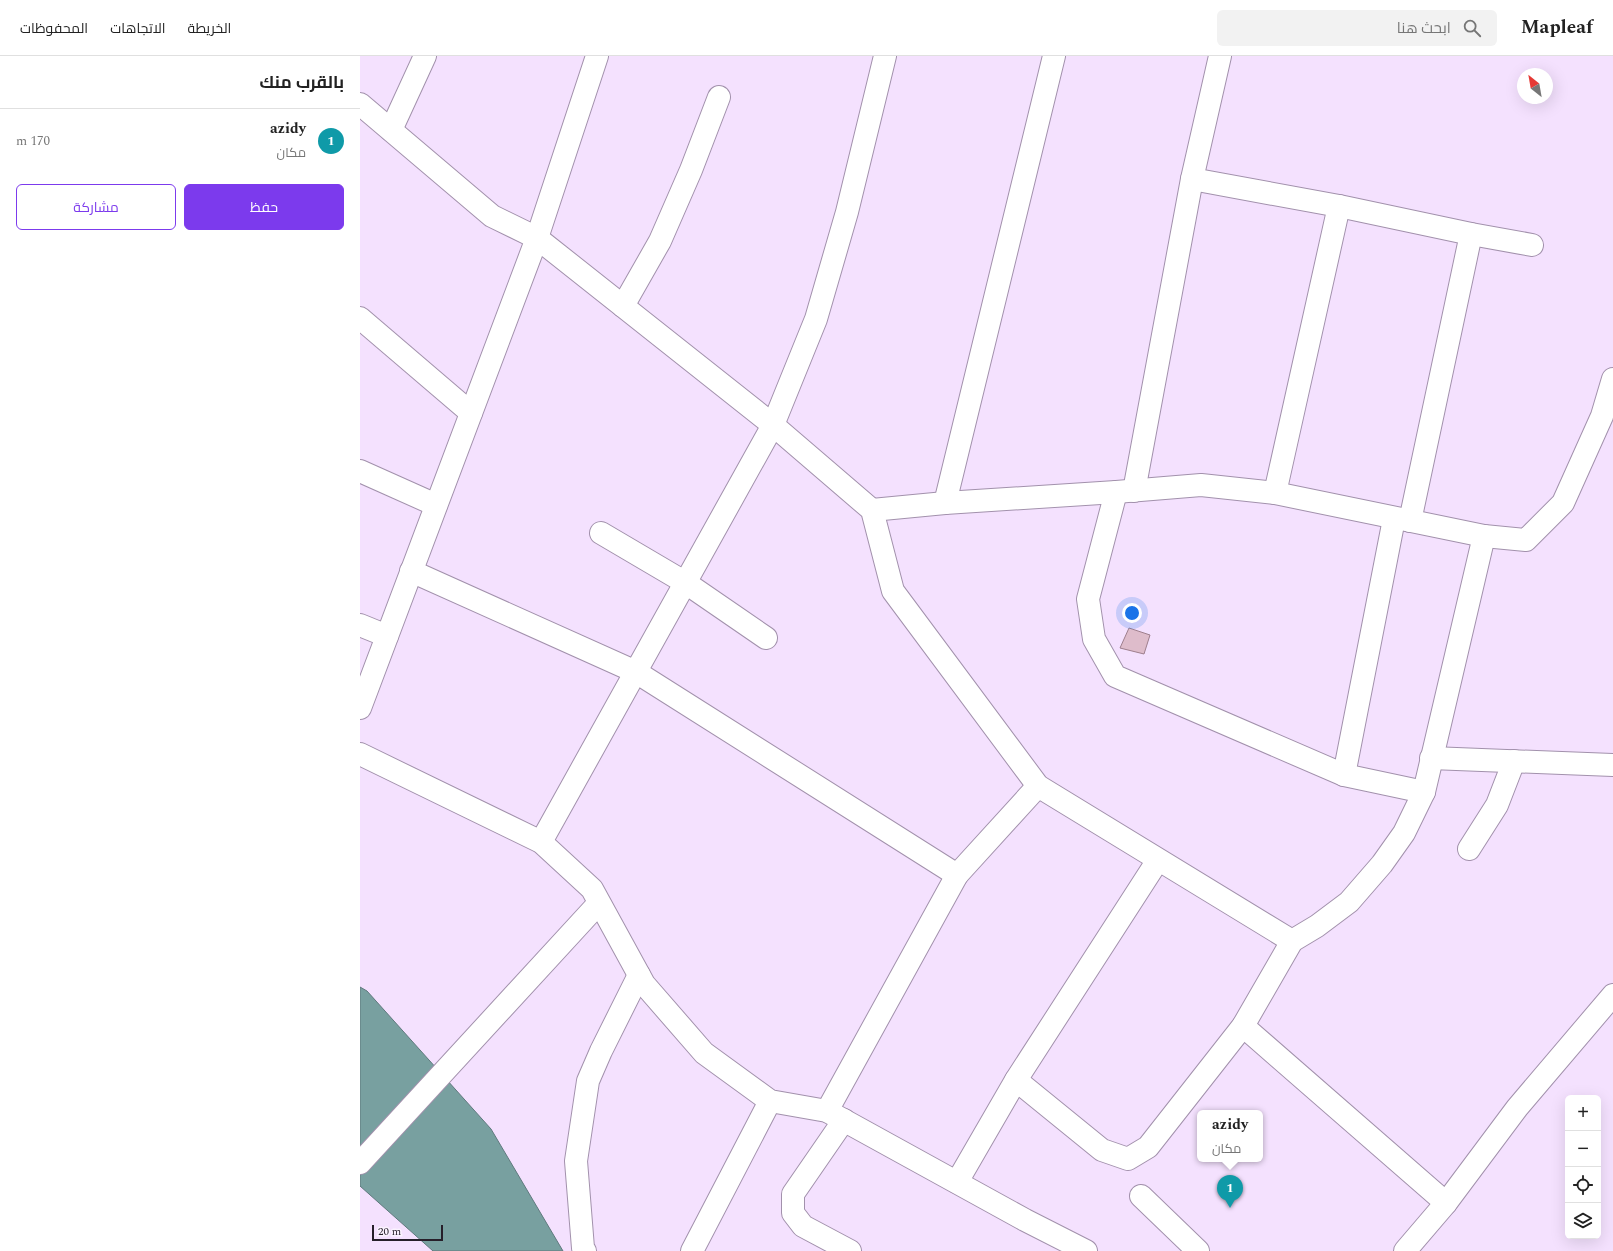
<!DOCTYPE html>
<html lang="ar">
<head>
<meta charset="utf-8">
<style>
  :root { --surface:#fff; --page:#f2f2f2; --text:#222; --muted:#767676; --line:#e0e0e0; --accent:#7c3aed }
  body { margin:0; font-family:Spectral,Cairo,serif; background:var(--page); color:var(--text); direction:rtl }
  .controls { position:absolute; right:12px; bottom:12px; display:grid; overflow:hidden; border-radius:6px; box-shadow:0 4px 16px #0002 }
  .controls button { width:36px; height:36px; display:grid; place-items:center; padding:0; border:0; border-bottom:1px solid var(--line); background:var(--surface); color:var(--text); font:20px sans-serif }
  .compass { position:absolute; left:1157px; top:12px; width:36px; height:36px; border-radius:50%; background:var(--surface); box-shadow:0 4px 16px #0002; rotate:329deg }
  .scale { position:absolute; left:12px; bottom:10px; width:71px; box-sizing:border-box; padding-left:4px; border:2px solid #261f2a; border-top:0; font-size:11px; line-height:14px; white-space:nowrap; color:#261f2a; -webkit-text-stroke:3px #fbf3ff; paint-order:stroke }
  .you { position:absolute; left:772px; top:557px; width:14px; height:14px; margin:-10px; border:3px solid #fff; border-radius:50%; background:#1a73e8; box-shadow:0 0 0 6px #1a73e833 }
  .badge { display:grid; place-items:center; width:26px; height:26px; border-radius:50%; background:var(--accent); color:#fff; font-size:13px; font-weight:700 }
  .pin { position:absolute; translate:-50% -33px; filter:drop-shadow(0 1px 2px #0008) }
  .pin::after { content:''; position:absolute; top:21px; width:14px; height:12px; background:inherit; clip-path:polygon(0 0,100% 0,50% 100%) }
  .popup { position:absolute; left:837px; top:1054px; width:66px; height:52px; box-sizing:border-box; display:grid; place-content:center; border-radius:6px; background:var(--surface); filter:drop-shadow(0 1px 3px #0005); font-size:13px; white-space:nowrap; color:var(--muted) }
  .popup b { font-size:15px; color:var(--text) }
  .popup::after { content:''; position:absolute; left:50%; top:100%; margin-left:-8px; border:8px solid transparent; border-top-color:var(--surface) }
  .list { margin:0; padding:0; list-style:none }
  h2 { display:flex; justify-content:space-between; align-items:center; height:52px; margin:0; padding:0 16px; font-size:17px }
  h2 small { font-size:13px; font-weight:400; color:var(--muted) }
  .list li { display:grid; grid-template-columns:26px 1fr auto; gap:12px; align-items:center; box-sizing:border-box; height:64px; padding:0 16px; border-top:1px solid var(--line) }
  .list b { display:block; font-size:15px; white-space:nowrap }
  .list p { margin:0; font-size:13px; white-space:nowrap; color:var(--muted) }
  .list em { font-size:13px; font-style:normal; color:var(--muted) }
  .actions { display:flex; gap:8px; padding:12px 16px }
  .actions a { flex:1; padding:9px 0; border:1px solid var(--accent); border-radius:6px; text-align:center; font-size:14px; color:var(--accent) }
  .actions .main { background:var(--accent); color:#fff }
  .icon { flex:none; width:22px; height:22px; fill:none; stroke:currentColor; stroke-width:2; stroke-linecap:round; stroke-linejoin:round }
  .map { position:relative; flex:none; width:1253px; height:1195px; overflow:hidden; direction:ltr }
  header { display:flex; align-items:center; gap:24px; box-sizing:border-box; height:56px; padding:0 20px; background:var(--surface); border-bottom:1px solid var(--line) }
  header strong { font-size:19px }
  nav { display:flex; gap:22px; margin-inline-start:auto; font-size:14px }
  .search { width:280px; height:36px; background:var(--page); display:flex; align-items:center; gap:10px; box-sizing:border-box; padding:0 14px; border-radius:6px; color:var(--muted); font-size:15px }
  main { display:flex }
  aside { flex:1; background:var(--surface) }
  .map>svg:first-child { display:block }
</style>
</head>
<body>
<header>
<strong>Mapleaf</strong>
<div class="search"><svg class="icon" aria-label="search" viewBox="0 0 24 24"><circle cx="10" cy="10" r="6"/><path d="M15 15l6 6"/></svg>ابحث هنا</div>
<nav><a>الخريطة</a><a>الاتجاهات</a><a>المحفوظات</a></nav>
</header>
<main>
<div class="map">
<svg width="1253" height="1195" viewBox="0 0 1253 1195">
  <rect width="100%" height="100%" fill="#f4e1fe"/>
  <path fill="#78a0a0" stroke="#5f797d" d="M0,931L7,935L131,1073L203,1195H73L0,1130Z"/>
  <path fill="#debccb" stroke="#9e7f8d" d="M769,572L790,579L784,598L760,592Z"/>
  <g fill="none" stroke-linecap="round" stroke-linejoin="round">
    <g stroke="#a291ac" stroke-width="24">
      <g id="minor">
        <path d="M0,48L132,160L177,182L413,369L512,454L533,535L678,730L932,885"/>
        <path d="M31,74L65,0"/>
        <path d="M832,123L979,150L1111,178L1172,189"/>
        <path d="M263,250L300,185L331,114L359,41"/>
        <path d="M0,262L111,357"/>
        <path d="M0,415L76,449"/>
        <path d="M774,435L832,123L860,0"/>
        <path d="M756,436L728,543L734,583L755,620L984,719L1064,736"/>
        <path d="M915,437L979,150"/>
        <path d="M585,447L694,0"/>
        <path d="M512,454L585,447L756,436L841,429L915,437L1124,480L1166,484L1203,447L1242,360L1253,323"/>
        <path d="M1050,465L1111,178"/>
        <path d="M241,477L326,527L406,582"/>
        <path d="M51,515L276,616L597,819"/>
        <path d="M0,569L27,580"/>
        <path d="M0,652L177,182L237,0"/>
        <path d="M0,698L181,786L232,833L284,928L344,997L410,1045L467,1055L665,1164L726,1195"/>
        <path d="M1071,702L1253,709"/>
        <path d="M984,719L1034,463"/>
        <path d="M181,786L413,369L456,263L487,156L525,0"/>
        <path d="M1109,793L1137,749L1154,705"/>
        <path d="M883,970L1086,1147"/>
        <path d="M656,1024L742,1094L768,1103L788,1091L883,970L932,885L957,870L989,846L1022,808L1044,777L1064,736L1124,480"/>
        <path d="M467,1055L597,819L678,730"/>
        <path d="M484,1064L433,1138V1157L443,1170L490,1195"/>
        <path d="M0,1107L239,847"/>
        <path d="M597,1126L656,1024L798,804"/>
        <path d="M781,1140L838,1195"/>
        <path d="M225,1195L223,1192L216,1105L228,1025L241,995L279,919"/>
        <path d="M332,1195L410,1045"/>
        <path d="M1045,1195L1086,1147L1157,1052L1253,939"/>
      </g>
    </g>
    <use href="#minor" stroke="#fff" stroke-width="22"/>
  </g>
</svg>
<div class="controls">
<button>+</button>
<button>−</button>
<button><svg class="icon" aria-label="locate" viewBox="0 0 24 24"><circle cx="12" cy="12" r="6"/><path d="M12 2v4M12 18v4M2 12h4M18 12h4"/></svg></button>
<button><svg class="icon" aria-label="layers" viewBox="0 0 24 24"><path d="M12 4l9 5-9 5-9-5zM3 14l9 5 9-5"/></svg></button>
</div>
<svg class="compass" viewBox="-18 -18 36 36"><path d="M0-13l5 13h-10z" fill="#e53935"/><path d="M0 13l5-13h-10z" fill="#767676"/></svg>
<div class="scale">20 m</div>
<div class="you"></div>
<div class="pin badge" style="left:870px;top:1152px;background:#0f9aa8">1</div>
<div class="popup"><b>azidy</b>مكان</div>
</div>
<aside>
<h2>بالقرب منك<small></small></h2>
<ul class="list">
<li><span class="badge" style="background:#0f9aa8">1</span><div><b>azidy</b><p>مكان</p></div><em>170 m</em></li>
</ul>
<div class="actions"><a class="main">حفظ</a><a>مشاركة</a></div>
</aside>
</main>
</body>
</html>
